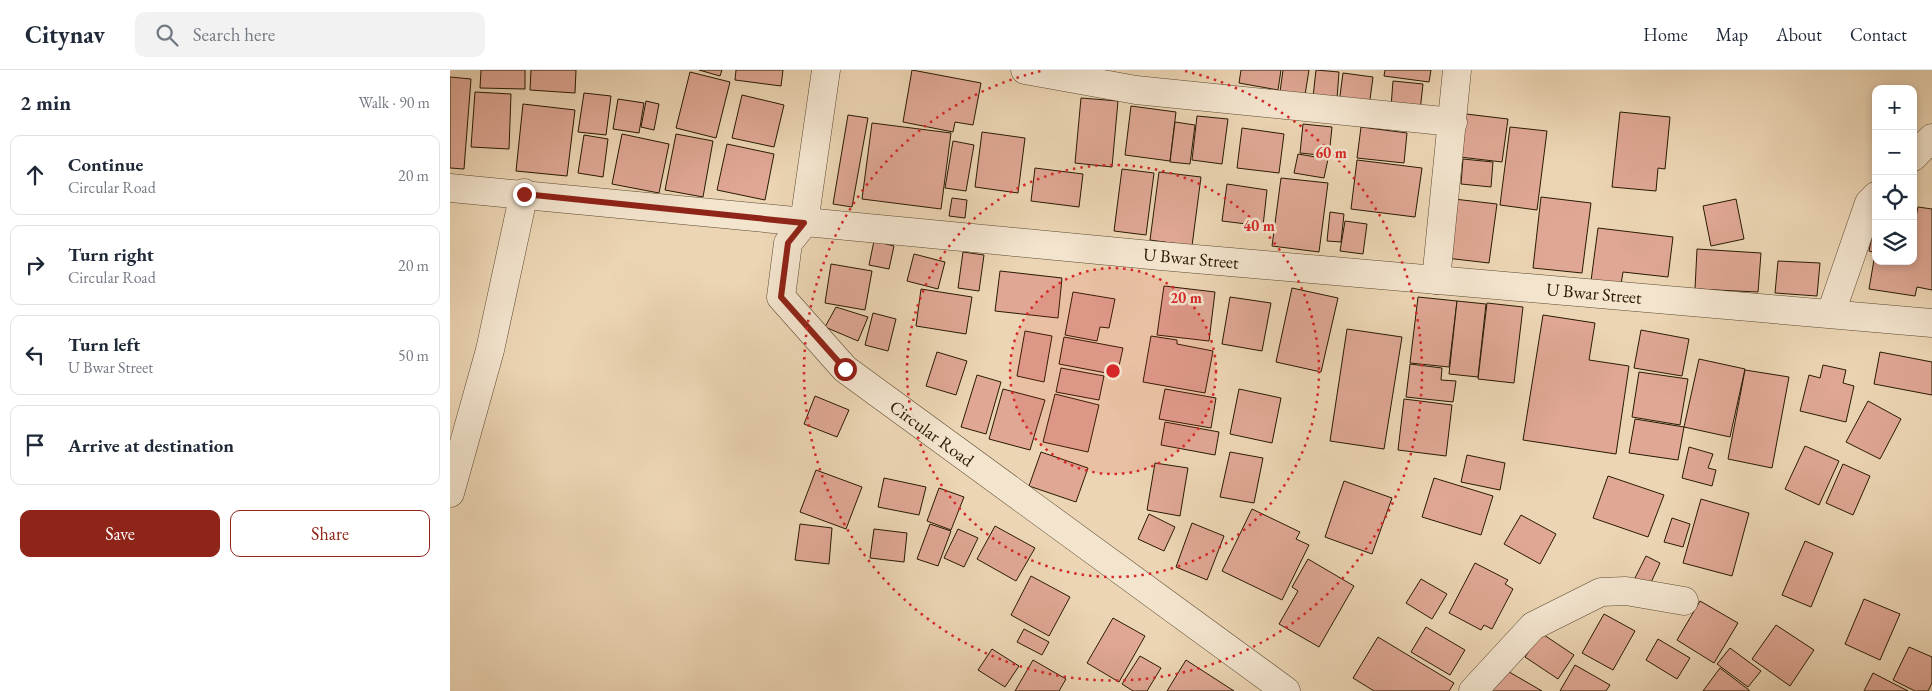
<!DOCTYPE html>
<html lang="en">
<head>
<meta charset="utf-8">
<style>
  :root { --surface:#fff; --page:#f2f2f3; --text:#1f2937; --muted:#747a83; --line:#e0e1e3; --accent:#8f2418 }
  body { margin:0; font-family:"EB Garamond",serif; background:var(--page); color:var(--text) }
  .controls { position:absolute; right:15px; top:15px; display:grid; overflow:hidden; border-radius:10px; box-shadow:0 2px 8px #0003 }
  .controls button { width:45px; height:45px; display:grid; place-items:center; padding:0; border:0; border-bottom:1px solid var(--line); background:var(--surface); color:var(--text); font:25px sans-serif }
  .stop { position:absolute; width:15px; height:15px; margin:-11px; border:4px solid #8f2418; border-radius:50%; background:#fff }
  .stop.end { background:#8f2418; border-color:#fff; box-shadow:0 1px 5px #0008 }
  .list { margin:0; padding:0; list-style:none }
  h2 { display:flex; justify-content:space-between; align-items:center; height:65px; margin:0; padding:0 20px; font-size:21px }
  h2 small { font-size:16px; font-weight:400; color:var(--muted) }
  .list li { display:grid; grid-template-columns:32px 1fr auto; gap:15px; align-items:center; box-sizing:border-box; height:80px; margin:0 10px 10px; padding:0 10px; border:1px solid var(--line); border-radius:10px }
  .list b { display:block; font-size:19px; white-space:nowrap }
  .list p { margin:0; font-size:16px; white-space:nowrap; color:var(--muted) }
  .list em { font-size:16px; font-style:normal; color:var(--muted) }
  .actions { display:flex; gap:10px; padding:15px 20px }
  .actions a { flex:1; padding:11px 0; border:1px solid var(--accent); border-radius:10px; text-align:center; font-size:18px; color:var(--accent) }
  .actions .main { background:var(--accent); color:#fff }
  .icon { flex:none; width:28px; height:28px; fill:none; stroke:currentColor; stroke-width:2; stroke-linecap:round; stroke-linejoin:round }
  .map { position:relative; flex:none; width:1482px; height:621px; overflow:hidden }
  header { display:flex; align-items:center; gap:30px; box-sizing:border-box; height:70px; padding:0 25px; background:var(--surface); border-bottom:1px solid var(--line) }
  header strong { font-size:24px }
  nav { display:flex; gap:28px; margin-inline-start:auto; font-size:18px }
  .search { width:350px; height:45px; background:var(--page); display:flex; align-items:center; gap:12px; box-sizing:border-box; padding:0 18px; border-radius:10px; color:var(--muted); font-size:19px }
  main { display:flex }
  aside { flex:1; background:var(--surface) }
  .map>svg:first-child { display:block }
</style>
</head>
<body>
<header>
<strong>Citynav</strong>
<div class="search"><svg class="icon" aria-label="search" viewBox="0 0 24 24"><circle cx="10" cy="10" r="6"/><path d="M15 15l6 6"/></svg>Search here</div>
<nav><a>Home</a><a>Map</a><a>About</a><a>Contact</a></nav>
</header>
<main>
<aside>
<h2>2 min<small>Walk · 90 m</small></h2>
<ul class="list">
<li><svg class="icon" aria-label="ahead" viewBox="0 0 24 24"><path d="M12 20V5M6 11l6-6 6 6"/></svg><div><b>Continue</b><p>Circular Road</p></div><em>20 m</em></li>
<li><svg class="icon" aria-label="right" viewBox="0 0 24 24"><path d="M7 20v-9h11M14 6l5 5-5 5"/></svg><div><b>Turn right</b><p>Circular Road</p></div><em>20 m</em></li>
<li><svg class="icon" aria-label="left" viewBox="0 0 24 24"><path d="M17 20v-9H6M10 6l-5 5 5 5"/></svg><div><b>Turn left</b><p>U Bwar Street</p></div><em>50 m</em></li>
<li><svg class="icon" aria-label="arrive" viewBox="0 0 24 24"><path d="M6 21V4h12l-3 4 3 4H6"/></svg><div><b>Arrive at destination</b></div></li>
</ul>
<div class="actions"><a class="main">Save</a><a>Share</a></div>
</aside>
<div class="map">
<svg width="1482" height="621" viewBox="0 0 1482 621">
  <rect width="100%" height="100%" fill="#ecd5b4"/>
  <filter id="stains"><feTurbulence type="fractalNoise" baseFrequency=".004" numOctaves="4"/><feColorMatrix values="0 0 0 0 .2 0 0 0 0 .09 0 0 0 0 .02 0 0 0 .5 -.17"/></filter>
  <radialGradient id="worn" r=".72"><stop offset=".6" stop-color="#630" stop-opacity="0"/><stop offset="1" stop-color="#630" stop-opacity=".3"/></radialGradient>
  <g fill="#dfa794" stroke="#291a03">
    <path d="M31,0H75V19L30,18Z"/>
    <path d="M81,0H126L125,23L80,20Z"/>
    <path d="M249,0H272L270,6Z"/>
    <path d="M286,0H333L331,16L285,10Z"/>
    <path d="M462,0L531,13L523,55L505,52L503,62L453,52Z"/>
    <path d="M791,0H831L828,20L789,13Z"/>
    <path d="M833,0H859L855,25L830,22Z"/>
    <path d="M866,0L889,2L887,29L863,27Z"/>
    <path d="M935,0H981L979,12L934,6Z"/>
    <path d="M240,2L280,12L266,68L226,58Z"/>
    <path d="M893,3L923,7L919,37L889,33Z"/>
    <path d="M0,7L21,9L14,99L0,98Z"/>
    <path d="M943,11L973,14L970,41L941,37Z"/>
    <path d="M25,22L61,24L59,79L21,77Z"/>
    <path d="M134,23L161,26L156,65L128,62Z"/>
    <path d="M292,25L334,35L324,77L282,68Z"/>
    <path d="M631,28L668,31L662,97L625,93Z"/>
    <path d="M168,29L194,33L189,63L163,59Z"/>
    <path d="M196,31L209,34L204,60L191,57Z"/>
    <path d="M73,34L125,40L117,106L66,101Z"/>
    <path d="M681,36L726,42L720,91L675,85Z"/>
    <path d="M1170,42L1220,47L1215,99L1208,98L1206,121L1162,117Z"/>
    <path d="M1016,44L1058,49L1052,92L1010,87Z"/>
    <path d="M398,45L418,48L402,137L383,134Z"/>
    <path d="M747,46L778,49L772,94L742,90Z"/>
    <path d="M725,52L745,55L740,94L720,92Z"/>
    <path d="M422,53L501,63L491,139L412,129Z"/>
    <path d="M853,54L882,57L879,86L850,83Z"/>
    <path d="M911,57L957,63L954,93L907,88Z"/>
    <path d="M1060,57L1097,61L1087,140L1050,135Z"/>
    <path d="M792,58L834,64L829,103L787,98Z"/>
    <path d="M532,62L575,68L568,123L525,117Z"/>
    <path d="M172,64L219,74L209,123L162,114Z"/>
    <path d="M226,64L263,71L253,127L215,120Z"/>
    <path d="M134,65L158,69L153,107L128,103Z"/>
    <path d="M503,71L524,75L516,121L495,118Z"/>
    <path d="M277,74L324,84L315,130L267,120Z"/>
    <path d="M848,84L878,89L874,108L844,103Z"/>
    <path d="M1013,89L1043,92L1041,117L1011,114Z"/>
    <path d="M907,90L972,98L965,147L901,139Z"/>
    <path d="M585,98L633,104L629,137L581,131Z"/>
    <path d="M672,99L704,103L696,165L664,161Z"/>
    <path d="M709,102L751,107L742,176L700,170Z"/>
    <path d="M831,108L878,113L869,182L822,176Z"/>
    <path d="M777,114L817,120L813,156L772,151Z"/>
    <path d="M1091,127L1141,133L1132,203L1083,198Z"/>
    <path d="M502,128L517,130L515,148L499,146Z"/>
    <path d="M1004,129L1047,134L1039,193L996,188Z"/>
    <path d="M1286,129L1294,169L1261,176L1253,136Z"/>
    <path d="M1468,137L1482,139V220L1467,217L1465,226L1419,219L1425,184L1426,191H1463V162Z"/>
    <path d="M880,142L894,144L891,172L877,171Z"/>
    <path d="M895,151L917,154L913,184L890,181Z"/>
    <path d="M1148,158L1223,167L1218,207L1173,202L1171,214L1141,211Z"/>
    <path d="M1423,161H1426V183L1419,181Z"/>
    <path d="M424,171L444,176L439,199L419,195Z"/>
    <path d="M1247,179L1311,183L1308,222L1245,219Z"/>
    <path d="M513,182L534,185L529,221L508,218Z"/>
    <path d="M464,184L495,192L488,219L457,211Z"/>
    <path d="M1328,191L1370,193L1367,226L1325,223Z"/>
    <path d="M381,194L422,201L415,240L375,233Z"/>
    <path d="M550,201L612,208L608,248L545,241Z"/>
    <path d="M714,216L765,222L759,271L707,265Z"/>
    <path d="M842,218L888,228L871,302L826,292Z"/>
    <path d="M471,219L522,227L516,264L466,256Z"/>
    <path d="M623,222L665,229L659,258L650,257L647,271L615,265Z"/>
    <path d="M780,227L821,233L812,281L772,274Z"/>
    <path d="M968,227L1007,231L999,297L960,293Z"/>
    <path d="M1007,231L1036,234L1028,307L999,304Z"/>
    <path d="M1037,233L1073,237L1064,313L1028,309Z"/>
    <path d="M386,237L418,247L408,271L375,257Z"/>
    <path d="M423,243L446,249L438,281L415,275Z"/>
    <path d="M1093,245L1145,253L1139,290L1179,296L1166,384L1073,370Z"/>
    <path d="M897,259L952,267L934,379L880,371Z"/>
    <path d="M1191,260L1239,269L1232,306L1184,298Z"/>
    <path d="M575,261L602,266L594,312L567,306Z"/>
    <path d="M701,266L727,270V274L763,281L755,323L693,312Z"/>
    <path d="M614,267L673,278L667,305L609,294Z"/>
    <path d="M487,282L517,291L506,325L476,316Z"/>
    <path d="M1430,282L1482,292V325L1424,314Z"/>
    <path d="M1249,289L1295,299L1280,367L1234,357Z"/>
    <path d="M960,294L992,298L991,310L1006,311L1003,332L956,327Z"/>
    <path d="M1373,295L1396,300L1393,313L1404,316L1396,352L1350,341L1359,305L1370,308Z"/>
    <path d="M611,298L654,306L649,330L606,322Z"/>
    <path d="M1295,300L1339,307L1322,398L1278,389Z"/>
    <path d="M1189,302L1238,309L1230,355L1182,347Z"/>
    <path d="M527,305L551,312L536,364L511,357Z"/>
    <path d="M553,319L595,330L580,380L539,369Z"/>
    <path d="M715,319L766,328L761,358L709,349Z"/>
    <path d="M789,319L831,328L822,373L780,364Z"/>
    <path d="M605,324L649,335L638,382L593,372Z"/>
    <path d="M365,326L399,340L387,367L354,354Z"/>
    <path d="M954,329L1002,335L996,386L948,380Z"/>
    <path d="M1418,331L1451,349L1430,389L1396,372Z"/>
    <path d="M1185,349L1234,357L1228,390L1179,383Z"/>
    <path d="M715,352L769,362L765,385L711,375Z"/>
    <path d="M1355,376L1389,391L1369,435L1335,419Z"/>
    <path d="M1239,377L1263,384L1258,398L1266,400L1262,416L1232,408Z"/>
    <path d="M591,382L638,398L626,432L579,416Z"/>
    <path d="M780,382L813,388L804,433L770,427Z"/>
    <path d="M1017,385L1055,393L1050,420L1011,412Z"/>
    <path d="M705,393L738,398L730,446L697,440Z"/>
    <path d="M1393,394L1420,406L1403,445L1376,433Z"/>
    <path d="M366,400L412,417L396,459L350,442Z"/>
    <path d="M1158,406L1214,425L1198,467L1143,448Z"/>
    <path d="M434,408L476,417L469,445L428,437Z"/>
    <path d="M984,408L1043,426L1031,465L972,447Z"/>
    <path d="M894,411L942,428L922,484L875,467Z"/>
    <path d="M489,418L514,427L501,460L477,451Z"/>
    <path d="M1251,429L1299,443L1282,506L1233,493Z"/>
    <path d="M802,439L850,462L846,469L859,475L832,530L772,501Z"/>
    <path d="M699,444L725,457L714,481L688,469Z"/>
    <path d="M1071,445L1106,464L1090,494L1054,474Z"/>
    <path d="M1222,448L1240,454L1233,477L1214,472Z"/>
    <path d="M742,453L774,466L757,510L726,497Z"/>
    <path d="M350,454L382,458L379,494L345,490Z"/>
    <path d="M480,454L501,461L488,496L467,489Z"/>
    <path d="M545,456L585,478L566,511L527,489Z"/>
    <path d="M424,459L457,463L454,492L420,488Z"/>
    <path d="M508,459L528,468L514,497L494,488Z"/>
    <path d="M1355,471L1383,483L1361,537L1332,525Z"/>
    <path d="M1196,486L1210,493L1198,519L1183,512Z"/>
    <path d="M858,489L904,516L869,577L829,554L848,521L842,517Z"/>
    <path d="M1025,493L1058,510L1055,514L1063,519L1042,559L1034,555L1031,560L999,543Z"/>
    <path d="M581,506L620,527L599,566L561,545Z"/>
    <path d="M971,509L997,524L982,549L956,533Z"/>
    <path d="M1414,529L1450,544L1430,590L1395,574Z"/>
    <path d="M1250,531L1288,553L1264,593L1227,570Z"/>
    <path d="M1154,544L1185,561L1163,600L1132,583Z"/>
    <path d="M663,548L695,566L669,612L637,593Z"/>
    <path d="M1326,555L1364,580L1340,616L1302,589Z"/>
    <path d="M976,557L1015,580L1000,605L961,582Z"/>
    <path d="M574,559L599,572L592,585L567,572Z"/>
    <path d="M1091,563L1124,585L1108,609L1075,587Z"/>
    <path d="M928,567L1004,613L999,621H924L903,608Z"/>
    <path d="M1208,569L1240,588L1227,609L1196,590Z"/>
    <path d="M1459,577L1482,587V613L1478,621H1465L1443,610Z"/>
    <path d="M1280,578L1311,601L1298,617L1267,594Z"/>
    <path d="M542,579L569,596L555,617L528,600Z"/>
    <path d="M690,586L711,598L697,621H683L672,614Z"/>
    <path d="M583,590L616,609L609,621H565Z"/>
    <path d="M736,590L784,621H717Z"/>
    <path d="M1125,595L1160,615L1156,621H1110Z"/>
    <path d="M1270,598L1299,620V621H1253Z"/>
    <path d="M1054,599L1092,621H1042Z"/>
    <path d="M1423,603L1458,621H1414Z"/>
  </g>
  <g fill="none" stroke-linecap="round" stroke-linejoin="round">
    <g stroke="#5a492f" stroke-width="29">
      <g id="minor">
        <path d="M575,0L686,20L1003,52"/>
        <path d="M1463,87L1482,68"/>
        <path d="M986,210L1007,0"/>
        <path d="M1381,243L1419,133L1426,126"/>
        <path d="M0,423L40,280L74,123"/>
        <path d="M1023,621L1083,556L1151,522L1176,521L1234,531"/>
      </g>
    </g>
    <g stroke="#5a492f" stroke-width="29">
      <g id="tertiary">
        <path d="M376,0L354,153L338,173L331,227L395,299L836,621"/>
        <path d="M0,118L711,186L1482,253"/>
      </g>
    </g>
    <use href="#minor" stroke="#f3e4ce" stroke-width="28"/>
    <use href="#tertiary" stroke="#f3e4ce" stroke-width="28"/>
  </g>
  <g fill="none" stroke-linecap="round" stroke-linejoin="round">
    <path stroke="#8f2418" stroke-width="6" d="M74,124L354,153L338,173L331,227L395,299"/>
  </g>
  <circle cx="663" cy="301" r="103" fill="#d62828" fill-opacity=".12"/>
  <g fill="none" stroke="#d62828" stroke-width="2.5" stroke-dasharray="2.5 5">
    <circle cx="663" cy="301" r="103"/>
    <circle cx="663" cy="301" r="206"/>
    <path d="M735 1A309 309 0 1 1 591 1"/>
  </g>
  <g text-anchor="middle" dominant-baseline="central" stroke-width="5" stroke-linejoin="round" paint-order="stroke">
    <g font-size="18" fill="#291a03" stroke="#f3e4ce">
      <text transform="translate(741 188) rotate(5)">U Bwar Street</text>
      <text transform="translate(1144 223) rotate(5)">U Bwar Street</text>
      <text transform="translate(482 363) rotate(36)">Circular Road</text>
    </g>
  </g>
  <circle cx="663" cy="301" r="8" fill="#d62828" stroke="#f3e4ce" stroke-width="2.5"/>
  <g font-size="15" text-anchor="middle" font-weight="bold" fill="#d62828" stroke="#f3e4ce" stroke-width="5" stroke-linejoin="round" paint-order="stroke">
    <text x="881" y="88">60 m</text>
    <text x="809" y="161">40 m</text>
    <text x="736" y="233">20 m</text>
  </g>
  <rect width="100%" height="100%" filter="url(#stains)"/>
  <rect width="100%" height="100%" fill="url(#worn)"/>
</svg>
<div class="controls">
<button>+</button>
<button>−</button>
<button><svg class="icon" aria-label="locate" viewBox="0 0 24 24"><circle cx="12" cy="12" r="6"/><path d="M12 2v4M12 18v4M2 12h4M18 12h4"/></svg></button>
<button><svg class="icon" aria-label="layers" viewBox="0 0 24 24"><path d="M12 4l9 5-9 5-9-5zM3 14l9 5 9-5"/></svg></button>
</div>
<div class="stop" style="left:395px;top:299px"></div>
<div class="stop end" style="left:74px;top:124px"></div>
</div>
</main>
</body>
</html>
